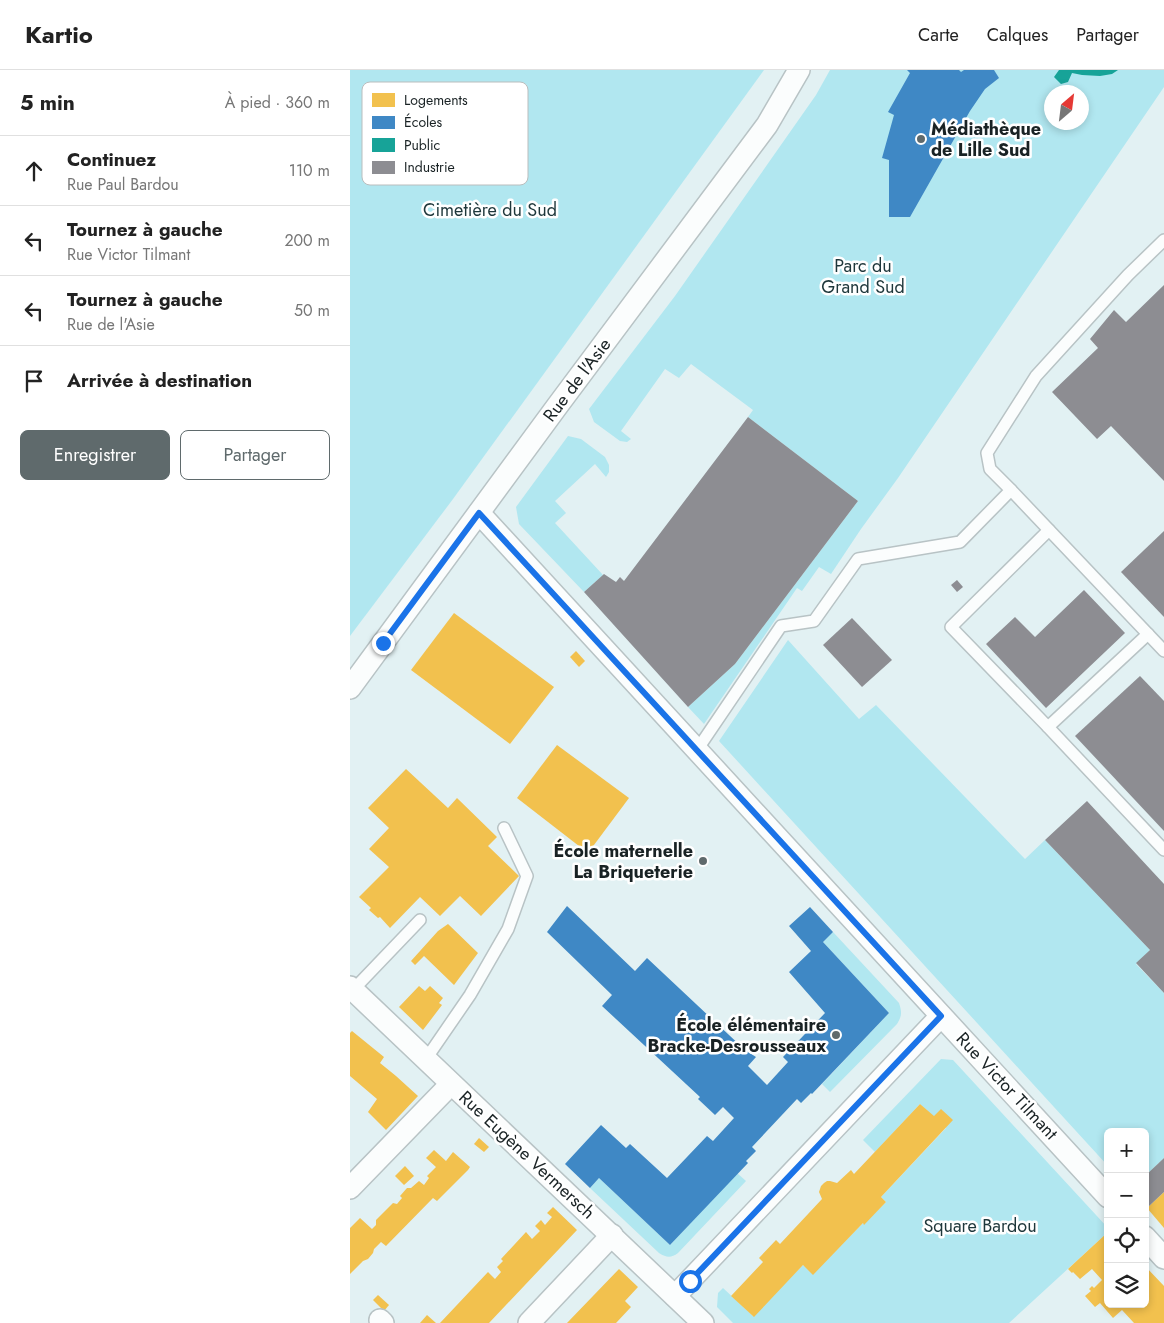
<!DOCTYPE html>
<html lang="fr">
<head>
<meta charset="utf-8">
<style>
  :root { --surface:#fff; --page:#f6f6f6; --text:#222; --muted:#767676; --line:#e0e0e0; --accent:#5f6a6c }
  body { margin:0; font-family:Jost,sans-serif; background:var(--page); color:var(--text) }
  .controls { position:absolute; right:15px; bottom:15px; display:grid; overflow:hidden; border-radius:8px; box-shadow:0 2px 8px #0003 }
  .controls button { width:45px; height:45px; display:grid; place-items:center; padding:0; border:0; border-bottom:1px solid var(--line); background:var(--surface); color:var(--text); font:25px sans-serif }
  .compass { position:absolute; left:694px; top:15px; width:45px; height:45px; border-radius:50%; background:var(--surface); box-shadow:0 2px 8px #0003; rotate:28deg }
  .stop { position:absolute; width:15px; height:15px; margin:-11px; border:4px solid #1a73e8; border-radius:50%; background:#fff }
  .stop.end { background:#1a73e8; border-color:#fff; box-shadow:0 1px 5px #0008 }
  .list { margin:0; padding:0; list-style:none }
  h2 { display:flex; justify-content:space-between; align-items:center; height:65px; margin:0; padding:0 20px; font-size:21px }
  h2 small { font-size:16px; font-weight:400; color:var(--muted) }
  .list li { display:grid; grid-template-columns:32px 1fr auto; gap:15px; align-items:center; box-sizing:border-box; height:70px; padding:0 20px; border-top:1px solid var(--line) }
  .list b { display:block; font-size:19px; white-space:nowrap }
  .list p { margin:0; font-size:16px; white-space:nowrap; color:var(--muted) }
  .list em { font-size:16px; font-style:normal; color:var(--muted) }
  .actions { display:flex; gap:10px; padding:15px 20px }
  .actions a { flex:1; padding:11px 0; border:1px solid var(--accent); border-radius:8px; text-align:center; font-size:18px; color:var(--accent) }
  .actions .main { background:var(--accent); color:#fff }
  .icon { flex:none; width:28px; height:28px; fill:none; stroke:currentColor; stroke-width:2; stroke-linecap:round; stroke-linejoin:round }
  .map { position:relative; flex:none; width:814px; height:1253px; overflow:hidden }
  header { display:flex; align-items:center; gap:30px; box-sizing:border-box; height:70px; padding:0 25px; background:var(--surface); border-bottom:1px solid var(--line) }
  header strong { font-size:24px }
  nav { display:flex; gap:28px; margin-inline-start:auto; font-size:18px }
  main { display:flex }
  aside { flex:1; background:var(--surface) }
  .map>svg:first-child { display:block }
</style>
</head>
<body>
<header>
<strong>Kartio</strong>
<nav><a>Carte</a><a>Calques</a><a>Partager</a></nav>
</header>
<main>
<aside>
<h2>5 min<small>À pied · 360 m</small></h2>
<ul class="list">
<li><svg class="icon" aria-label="ahead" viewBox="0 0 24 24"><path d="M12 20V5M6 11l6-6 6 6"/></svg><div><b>Continuez</b><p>Rue Paul Bardou</p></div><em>110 m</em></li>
<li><svg class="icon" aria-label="left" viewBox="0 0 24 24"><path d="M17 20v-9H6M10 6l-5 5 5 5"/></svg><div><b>Tournez à gauche</b><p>Rue Victor Tilmant</p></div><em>200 m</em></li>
<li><svg class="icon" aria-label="left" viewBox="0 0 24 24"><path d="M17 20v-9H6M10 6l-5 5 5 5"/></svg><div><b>Tournez à gauche</b><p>Rue de l'Asie</p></div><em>50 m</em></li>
<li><svg class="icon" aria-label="arrive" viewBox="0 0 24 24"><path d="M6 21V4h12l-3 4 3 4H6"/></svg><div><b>Arrivée à destination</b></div></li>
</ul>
<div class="actions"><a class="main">Enregistrer</a><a>Partager</a></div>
</aside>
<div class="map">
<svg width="814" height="1253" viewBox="0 0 814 1253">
  <rect width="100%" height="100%" fill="#e2f1f3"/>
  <g fill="#b1e7f0" fill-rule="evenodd">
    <path d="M0,0H414L103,429L0,566Z"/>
    <path d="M480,0H814V17L548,408L511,459L481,504L469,497L452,521L447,518L354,654L338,637L385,594L508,431L398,347L403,340L341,294L329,308L315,299L271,361L281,369L277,372L270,371L244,352L239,339L325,226L466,25ZM702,22H732V52H702Z"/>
    <path d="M218,366L231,369L255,387L259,395V402L256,407L245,394L205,431L216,443L205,453L253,505L234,522L169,454L166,437Z"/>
    <path d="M438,570L509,649L526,635L675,789L695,770L800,880L786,894L814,923V1088L795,1106V1062H758V1096L369,671Z"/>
    <path d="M483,862L549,933C552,942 552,946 547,954L480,1022L472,1014L539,943L473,872Z"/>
    <path d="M591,989L603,990L758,1158V1162L659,1253H383L367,1237L368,1223L373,1218L403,1246L453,1195L463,1204L513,1153L514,1154L536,1132L531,1127L596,1058L570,1034L525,1082L513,1070Z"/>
    <path d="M387,1103L396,1111L328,1183C321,1188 317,1188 309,1183L240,1118L249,1108L320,1175Z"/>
  </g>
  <g fill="#f2c14e">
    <path d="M104,543L204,617L160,674L61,600Z"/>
    <path d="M226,581L235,591L229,597L220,587Z"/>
    <path d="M207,675L279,728L238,783L167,728Z"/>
    <path d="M56,699L98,738L107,728L147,767L138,776L169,806L131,846L110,826L90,846L70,827L40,858L30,847L28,848L19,840L21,838L9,827L39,797L19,779L39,758L18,738Z"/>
    <path d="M98,854L128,883L104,915L74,886L65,895L61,891L88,861Z"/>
    <path d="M69,916L75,921L80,916L93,928L89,933L92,935L73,960L49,937Z"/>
    <path d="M2,961L34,987L30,993L46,1006L68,1026L36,1060L18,1042L27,1029L0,1006V963Z"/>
    <path d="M570,1034L584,1046L591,1039L603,1050L531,1127L536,1132L514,1155L513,1153L463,1205L453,1195L404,1247L381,1226L413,1192L409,1188L426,1170L430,1174L472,1129L469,1122L471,1116L474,1113L477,1111H480L487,1113L501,1100L504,1104Z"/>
    <path d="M129,1068L139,1077L134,1082L124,1074Z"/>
    <path d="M84,1080L96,1091L103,1082L120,1097L118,1100L87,1131L83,1128L36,1176L31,1172L24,1179L23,1183L18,1189L13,1191L0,1204V1158L10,1148L22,1159L26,1155V1150L43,1133L47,1134L52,1128L50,1126L57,1118H61L69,1111L74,1115L79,1108L77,1106L86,1097L76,1088Z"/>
    <path d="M55,1096L64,1106L54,1115L45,1106Z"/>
    <path d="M814,1122V1158L797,1138Z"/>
    <path d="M203,1137L227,1160L139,1253H90L138,1202L145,1209L151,1202L147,1197L153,1191L151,1189L176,1162L182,1169L190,1161L185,1156L191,1150L195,1155L202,1147L197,1143Z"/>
    <path d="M758,1162V1234H795V1196L814,1216V1253H784L772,1240L763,1248L750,1233L745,1237L735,1226L741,1221L739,1219L742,1216L744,1218L752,1210L742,1199L730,1209L723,1202L722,1203L718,1199Z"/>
    <path d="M269,1199L288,1217L275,1231L281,1237L266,1253H217Z"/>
    <path d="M28,1225L39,1235L34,1241L23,1230Z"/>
    <path d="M77,1245L86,1253H70Z"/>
  </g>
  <g fill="#3f88c5">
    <path d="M557,0H609L611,2L614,0H644L649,8L635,19L620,41L560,147H539V90L532,88L544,45L538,42L560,3Z"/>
    <path d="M217,836L285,901L297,888L395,980L406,987L398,996L417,1015L438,992L433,987L475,943L439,902L461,881L439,856L460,837L483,862L473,872L539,943L462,1024L461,1023L451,1033L447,1029L402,1077L406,1081L396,1091L398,1093L320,1175L249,1108L240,1118L215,1094L251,1055L276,1078L280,1074L317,1108L357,1066L363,1071L384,1048L373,1037L365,1045L348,1029L350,1027L252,936L262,925L197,862Z"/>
  </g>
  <path fill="#17a398" d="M709,0H768L762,4L750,6L732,5L722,3L718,12L711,14L704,7Z"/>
  <g fill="#8d8d92">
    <path d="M814,215V411L761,356L747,369L702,322L748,278L740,269L764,240L776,252Z"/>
    <path d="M398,347L508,431L385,594L338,637L234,522L254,504L266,512L270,507L274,511Z"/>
    <path d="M814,461V547L771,502Z"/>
    <path d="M607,510L613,517L607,522L601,515Z"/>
    <path d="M734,520L775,563L696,638L636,574L665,547L685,567Z"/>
    <path d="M502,548L542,590L512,617L473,575Z"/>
    <path d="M790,606L814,631V761L725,666Z"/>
    <path d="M737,731L814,814V923L786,893L800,880L695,770Z"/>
    <path d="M814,1088V1122L797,1138L795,1137V1106Z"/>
  </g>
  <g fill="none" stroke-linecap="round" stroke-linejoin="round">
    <g stroke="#b8c3c5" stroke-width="14">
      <g id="lane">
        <path d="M661,420L814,581"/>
        <path d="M699,460L601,557L698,657L798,564"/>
        <path d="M698,657L814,780"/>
        <path d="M347,680L431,556L464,551L508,489L610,472L661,420L640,399L637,383L686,306L778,205L814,170"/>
        <path d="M3,920L70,850"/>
        <path d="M76,989L120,925L158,859L177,806L154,758"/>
      </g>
    </g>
    <g stroke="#b8c3c5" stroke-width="24">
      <g id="street">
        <path d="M129,443L758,1127"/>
        <path d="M0,618L208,335L417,55L449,0"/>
        <path d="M0,917L353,1253"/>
        <path d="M0,1118L101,1014"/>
        <path d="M795,1167L814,1188"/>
        <path d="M325,1226L591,946"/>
        <path d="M30,1250L33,1253"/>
        <path d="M179,1253L262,1165"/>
      </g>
    </g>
    <use href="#lane" stroke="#fbfdfd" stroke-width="11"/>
    <use href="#street" stroke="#fbfdfd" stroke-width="21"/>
  </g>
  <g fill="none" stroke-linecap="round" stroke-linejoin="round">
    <path stroke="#1a73e8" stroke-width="6" d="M33,573L129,443L591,946L340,1211"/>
  </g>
  <g fill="#5f6a6c" stroke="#fff" stroke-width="2">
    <circle cx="571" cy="69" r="5"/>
    <circle cx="353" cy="791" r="5"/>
    <circle cx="486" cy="965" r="5"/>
  </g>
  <g text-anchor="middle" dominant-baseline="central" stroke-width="5" stroke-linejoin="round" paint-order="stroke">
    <g font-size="18" font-weight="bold" fill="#192224" stroke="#fff" text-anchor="end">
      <text x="581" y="59" text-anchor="start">Médiathèque<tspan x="581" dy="21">de Lille Sud</tspan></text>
      <text x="343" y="781">École maternelle<tspan x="343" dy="21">La Briqueterie</tspan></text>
      <text x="476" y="955">École élémentaire<tspan x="476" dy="21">Bracke-Desrousseaux</tspan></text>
    </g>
    <g font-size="18" fill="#1e373b" stroke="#fff">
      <text x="140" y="140">Cimetière du Sud</text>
      <text x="513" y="196">Parc du<tspan x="513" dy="21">Grand Sud</tspan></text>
      <text x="630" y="1156">Square Bardou</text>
    </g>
    <g font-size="18" fill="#192224" stroke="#fff">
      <text transform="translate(227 310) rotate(-53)">Rue de l'Asie</text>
      <text transform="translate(657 1016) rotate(47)">Rue Victor Tilmant</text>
      <text transform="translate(177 1085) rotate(43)">Rue Eugène Vermersch</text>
    </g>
  </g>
  <rect x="12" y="12" width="166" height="103" rx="8" fill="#fff" stroke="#babdbd" stroke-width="1"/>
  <rect x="22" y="23" width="23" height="14" fill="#f2c14e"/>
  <rect x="22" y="46" width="23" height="13" fill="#3f88c5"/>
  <rect x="22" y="68" width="23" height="14" fill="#17a398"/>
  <rect x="22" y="91" width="23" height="13" fill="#8d8d92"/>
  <g font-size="14" fill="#192224">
    <text x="54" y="35">Logements</text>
    <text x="54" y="57">Écoles</text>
    <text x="54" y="80">Public</text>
    <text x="54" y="102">Industrie</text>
  </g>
</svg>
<div class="controls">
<button>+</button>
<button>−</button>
<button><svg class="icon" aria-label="locate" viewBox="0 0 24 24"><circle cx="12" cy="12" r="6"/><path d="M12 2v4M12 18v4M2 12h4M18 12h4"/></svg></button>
<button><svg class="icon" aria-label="layers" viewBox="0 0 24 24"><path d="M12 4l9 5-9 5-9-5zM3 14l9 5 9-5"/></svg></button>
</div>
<svg class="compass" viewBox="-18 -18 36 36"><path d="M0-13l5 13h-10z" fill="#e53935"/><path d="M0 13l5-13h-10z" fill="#767676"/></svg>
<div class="stop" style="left:340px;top:1211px"></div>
<div class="stop end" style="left:33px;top:573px"></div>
</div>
</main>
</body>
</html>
